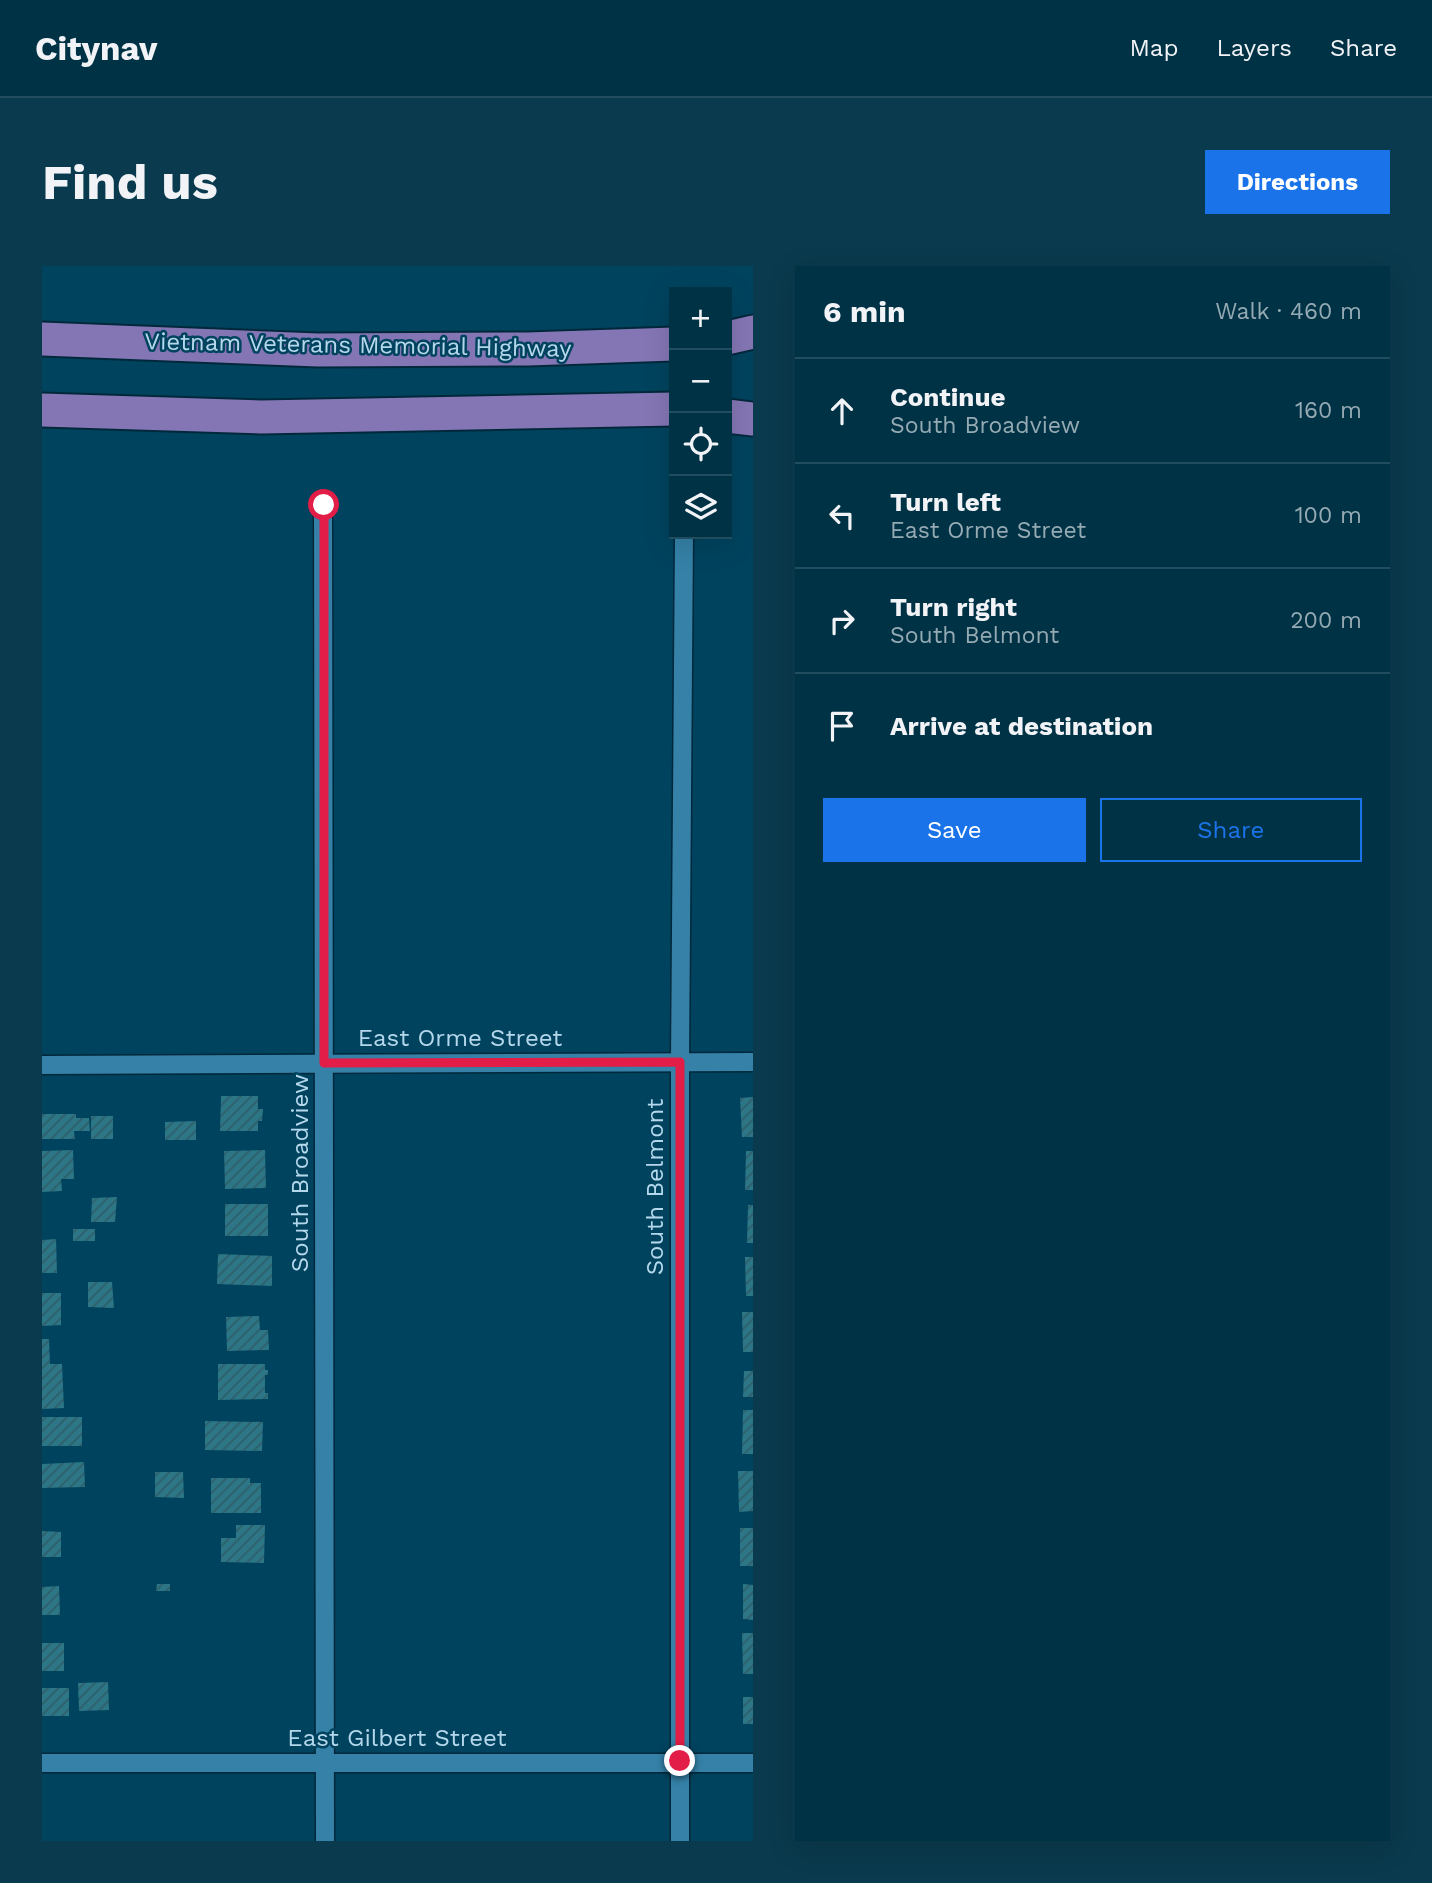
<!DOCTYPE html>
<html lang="en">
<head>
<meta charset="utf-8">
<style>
  :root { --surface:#003246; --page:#0a3a4d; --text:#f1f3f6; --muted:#95aab3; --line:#224d5f; --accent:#1a73e8 }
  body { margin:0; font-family:"Work Sans",sans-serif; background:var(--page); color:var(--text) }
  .controls { position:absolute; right:21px; top:21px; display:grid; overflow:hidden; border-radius:0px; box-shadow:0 7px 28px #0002 }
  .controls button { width:63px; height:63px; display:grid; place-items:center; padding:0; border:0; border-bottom:2px solid var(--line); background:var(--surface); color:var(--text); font:35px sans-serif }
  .stop { position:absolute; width:21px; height:21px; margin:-16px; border:5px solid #e11d48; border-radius:50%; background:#fff }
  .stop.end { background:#e11d48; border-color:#fff; box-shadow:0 2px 7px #0008 }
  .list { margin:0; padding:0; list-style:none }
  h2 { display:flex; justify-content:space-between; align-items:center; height:91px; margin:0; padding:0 28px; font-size:30px }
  h2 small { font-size:23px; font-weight:400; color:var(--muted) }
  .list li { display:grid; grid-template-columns:46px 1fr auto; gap:21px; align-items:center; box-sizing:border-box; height:105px; padding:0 28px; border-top:2px solid var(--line) }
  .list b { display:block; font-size:26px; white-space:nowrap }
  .list p { margin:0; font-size:23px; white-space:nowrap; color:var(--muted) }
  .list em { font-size:23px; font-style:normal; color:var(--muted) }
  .actions { display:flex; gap:14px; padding:21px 28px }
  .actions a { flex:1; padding:16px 0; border:2px solid var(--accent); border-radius:0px; text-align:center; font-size:24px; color:var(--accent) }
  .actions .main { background:var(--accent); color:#fff }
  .icon { flex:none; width:38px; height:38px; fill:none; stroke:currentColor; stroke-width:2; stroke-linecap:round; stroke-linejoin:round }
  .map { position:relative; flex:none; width:711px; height:1575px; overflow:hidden; border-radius:0px }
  header { display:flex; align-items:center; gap:42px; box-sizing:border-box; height:98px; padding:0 35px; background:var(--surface); border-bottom:2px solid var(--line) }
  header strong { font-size:33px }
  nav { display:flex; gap:38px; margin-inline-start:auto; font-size:24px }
  .intro { display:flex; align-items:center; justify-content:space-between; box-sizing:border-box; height:168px; padding:0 42px }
  h1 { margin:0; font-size:49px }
  .button { padding:18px 32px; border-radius:0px; background:var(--accent); color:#fff; font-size:24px; font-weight:700 }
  main { display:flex; gap:42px; padding:0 42px }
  aside { flex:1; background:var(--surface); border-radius:0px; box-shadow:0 7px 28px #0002 }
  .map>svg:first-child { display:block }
</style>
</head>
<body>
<header>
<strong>Citynav</strong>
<nav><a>Map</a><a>Layers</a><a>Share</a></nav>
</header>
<div class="intro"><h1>Find us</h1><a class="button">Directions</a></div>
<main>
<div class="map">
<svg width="711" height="1575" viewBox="0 0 711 1575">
  <defs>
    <pattern id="building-hatch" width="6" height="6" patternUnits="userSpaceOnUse" patternTransform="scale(1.75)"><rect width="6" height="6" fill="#2c7686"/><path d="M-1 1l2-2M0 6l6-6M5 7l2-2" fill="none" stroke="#305e6a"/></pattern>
  </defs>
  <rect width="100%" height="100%" fill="#00435e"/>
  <g fill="url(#building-hatch)">
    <path d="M179,830H216V843H221L220,855H216V865H178Z"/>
    <path d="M711,831V871H700L698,832Z"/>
    <path d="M0,848H34V852H47L48,865H32L33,873H0Z"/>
    <rect x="49" y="850" width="22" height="23"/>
    <path d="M154,855V874H123V856Z"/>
    <path d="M31,884L32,913H19L20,925L0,926V885Z"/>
    <path d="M223,884L224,922L183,923L182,885Z"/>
    <path d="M704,885H711V924H703Z"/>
    <path d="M75,931L73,956H49L50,932Z"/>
    <rect x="183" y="938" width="43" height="32"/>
    <path d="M706,939H711V977H705Z"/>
    <rect x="31" y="963" width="22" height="12"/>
    <path d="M14,973L15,1007H0V974Z"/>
    <path d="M176,988L230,990V1020L175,1018Z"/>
    <path d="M703,991H711V1030H704Z"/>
    <path d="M46,1016H70L72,1042L46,1041Z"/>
    <path d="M0,1027H19V1059L0,1060Z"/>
    <path d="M700,1046H711V1086H701Z"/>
    <path d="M217,1050L218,1064H226L227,1084L185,1085L184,1051Z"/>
    <path d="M0,1073H7L8,1098H20L22,1142L0,1143Z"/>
    <path d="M176,1098H223V1104H226V1109H223V1127H226V1133L176,1134Z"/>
    <path d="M702,1105H711V1131H701Z"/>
    <path d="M701,1144H711V1188H700Z"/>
    <rect x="0" y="1151" width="40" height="29"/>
    <path d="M163,1155L221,1156L220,1185L163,1184Z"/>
    <path d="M42,1196L43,1221L0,1222V1198Z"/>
    <path d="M696,1205H711V1245L697,1246Z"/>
    <path d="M113,1206H141L142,1232L113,1231Z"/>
    <path d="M169,1212H208V1217H219V1247H169Z"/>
    <path d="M194,1259H223L222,1297L179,1296V1272H194Z"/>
    <rect x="698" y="1262" width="13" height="38"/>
    <path d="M0,1265L19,1266V1291H0Z"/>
    <path d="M115,1318H128V1325H114Z"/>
    <path d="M701,1318L711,1319V1354L701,1353Z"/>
    <path d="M17,1320L18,1349H0V1321Z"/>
    <path d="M700,1367H711V1408H701Z"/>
    <rect x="0" y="1377" width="22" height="28"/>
    <path d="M66,1416L67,1444L37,1445L36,1417Z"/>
    <rect x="0" y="1422" width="27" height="28"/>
    <rect x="701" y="1431" width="10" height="27"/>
  </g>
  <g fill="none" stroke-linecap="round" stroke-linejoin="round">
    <g stroke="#00283b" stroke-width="21">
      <g id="minor">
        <path d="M281,239L283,1575"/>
        <path d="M0,799L711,796"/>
        <path d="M0,1497H711"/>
        <path d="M638,1575V796L642,268"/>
      </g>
    </g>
    <g stroke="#00283b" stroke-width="37">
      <g id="motorway">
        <path d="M685,72L711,66"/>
        <path d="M0,73L276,84L486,83L632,78"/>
        <path d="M0,144L219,151L632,143"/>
        <path d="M685,150L711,153"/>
      </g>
    </g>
    <use href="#minor" stroke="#3581a7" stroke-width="18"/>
    <use href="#motorway" stroke="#8476b4" stroke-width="33"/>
  </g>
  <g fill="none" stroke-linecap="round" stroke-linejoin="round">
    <path stroke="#e11d48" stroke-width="9" d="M282,239V797L638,796V1495"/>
  </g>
  <g text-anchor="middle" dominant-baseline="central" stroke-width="5" stroke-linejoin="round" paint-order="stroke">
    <g font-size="24" fill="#b4d7ec" stroke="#00435e">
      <text transform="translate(316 79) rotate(1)">Vietnam Veterans Memorial Highway</text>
      <text x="418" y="772">East Orme Street</text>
      <text transform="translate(258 907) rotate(-90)">South Broadview</text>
      <text transform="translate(613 921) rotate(-90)">South Belmont</text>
      <text x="355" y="1472">East Gilbert Street</text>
    </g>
  </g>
</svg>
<div class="controls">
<button>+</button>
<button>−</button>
<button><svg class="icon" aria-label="locate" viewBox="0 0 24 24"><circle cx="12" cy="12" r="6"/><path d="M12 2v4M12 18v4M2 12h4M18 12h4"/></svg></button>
<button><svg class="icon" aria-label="layers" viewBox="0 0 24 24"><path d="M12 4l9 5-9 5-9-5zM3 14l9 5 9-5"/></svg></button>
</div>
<div class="stop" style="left:282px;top:239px"></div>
<div class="stop end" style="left:638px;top:1495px"></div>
</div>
<aside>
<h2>6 min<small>Walk · 460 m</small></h2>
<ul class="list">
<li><svg class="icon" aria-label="ahead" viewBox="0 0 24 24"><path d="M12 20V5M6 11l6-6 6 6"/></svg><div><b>Continue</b><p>South Broadview</p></div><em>160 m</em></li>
<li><svg class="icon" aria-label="left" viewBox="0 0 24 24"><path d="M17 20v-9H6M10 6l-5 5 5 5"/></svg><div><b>Turn left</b><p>East Orme Street</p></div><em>100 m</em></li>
<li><svg class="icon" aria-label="right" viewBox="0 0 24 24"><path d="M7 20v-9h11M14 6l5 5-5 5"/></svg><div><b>Turn right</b><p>South Belmont</p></div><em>200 m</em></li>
<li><svg class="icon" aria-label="arrive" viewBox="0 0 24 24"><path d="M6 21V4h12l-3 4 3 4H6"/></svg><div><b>Arrive at destination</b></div></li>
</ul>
<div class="actions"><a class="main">Save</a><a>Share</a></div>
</aside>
</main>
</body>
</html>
